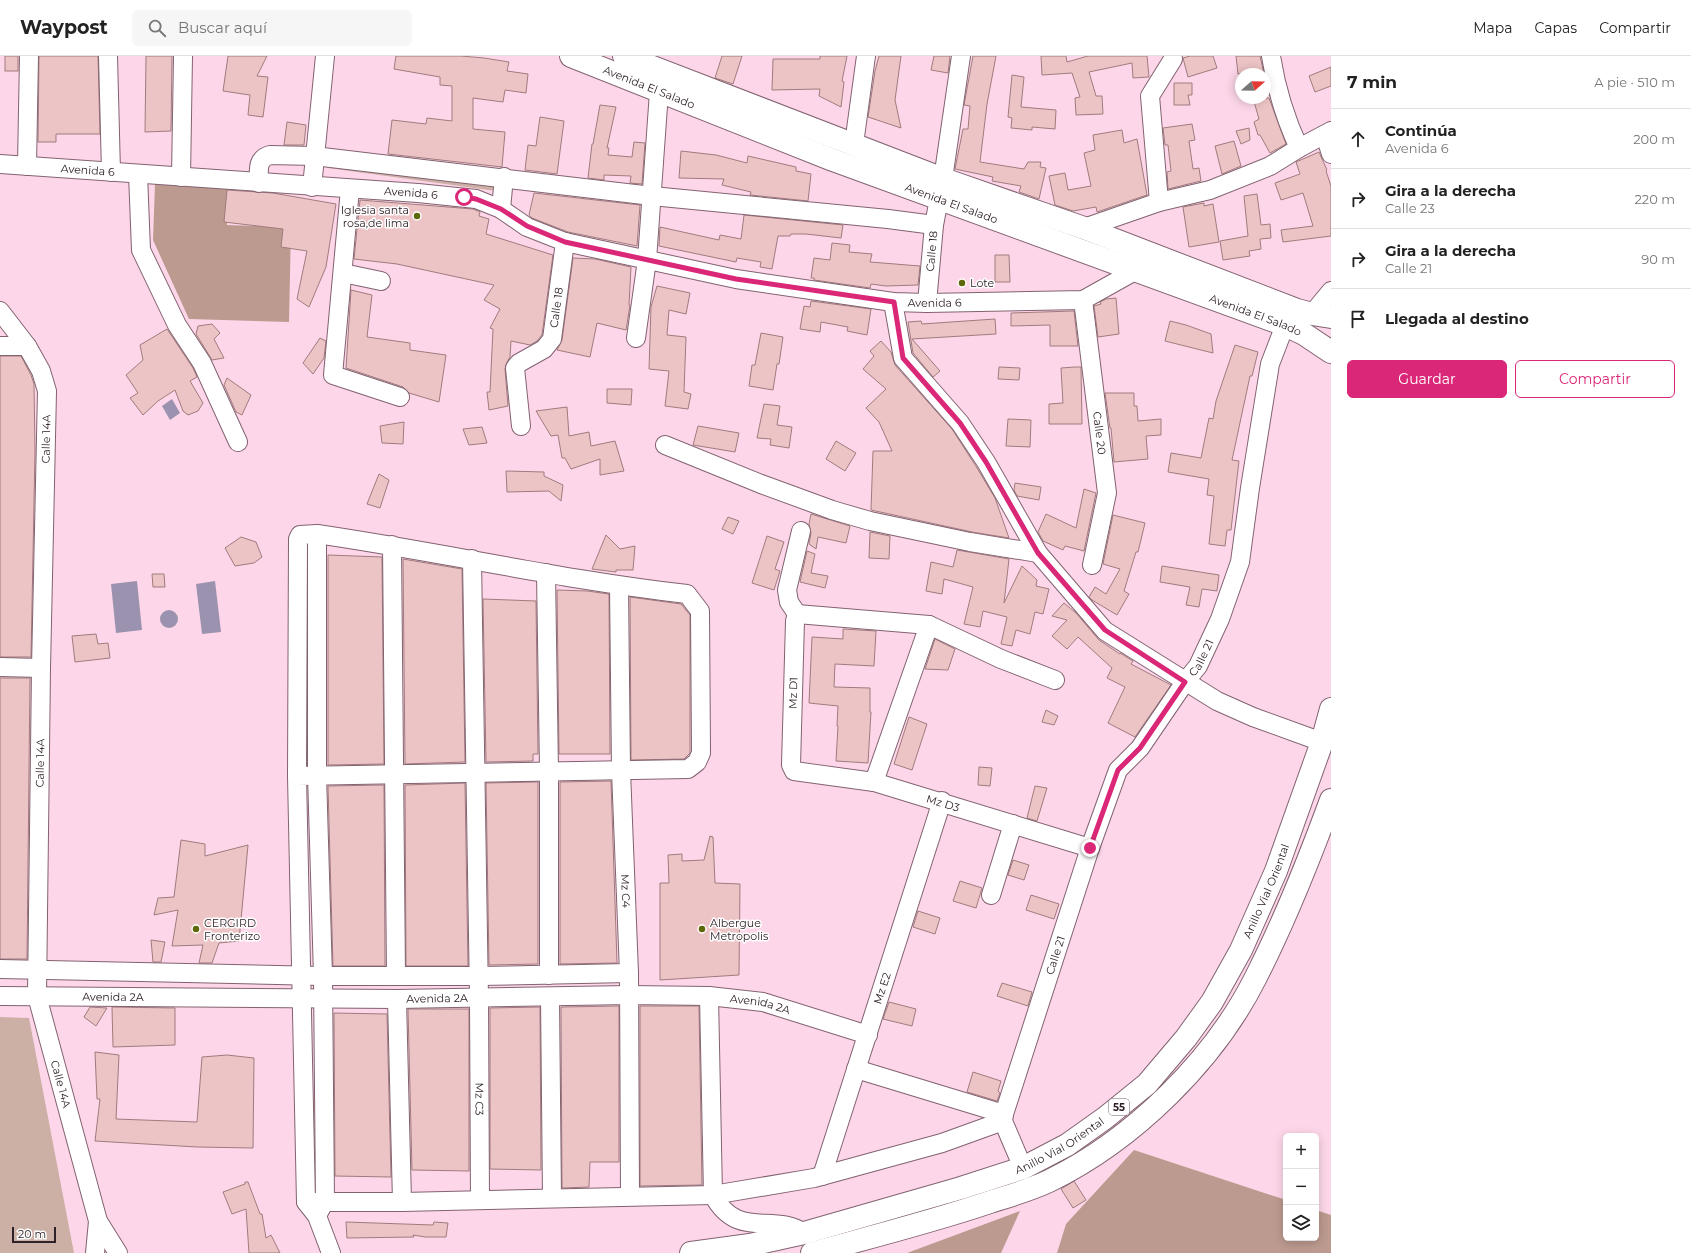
<!DOCTYPE html>
<html lang="es">
<head>
<meta charset="utf-8">
<style>
  :root { --surface:#fff; --page:#f6f6f6; --text:#222; --muted:#767676; --line:#e0e0e0; --accent:#db2777 }
  body { margin:0; font-family:Montserrat,sans-serif; background:var(--page); color:var(--text) }
  .controls { position:absolute; right:12px; bottom:12px; display:grid; overflow:hidden; border-radius:6px; box-shadow:0 2px 10px #0003 }
  .controls button { width:36px; height:36px; display:grid; place-items:center; padding:0; border:0; border-bottom:1px solid var(--line); background:var(--surface); color:var(--text); font:20px sans-serif }
  .compass { position:absolute; left:1235px; top:12px; width:36px; height:36px; border-radius:50%; background:var(--surface); box-shadow:0 2px 10px #0003; rotate:70deg }
  .scale { position:absolute; left:12px; bottom:10px; width:44px; box-sizing:border-box; padding-left:4px; border:2px solid #2e2127; border-top:0; font-size:11px; line-height:14px; white-space:nowrap; color:#2e2127; -webkit-text-stroke:3px #fff; paint-order:stroke }
  .stop { position:absolute; width:12px; height:12px; margin:-9px; border:3px solid #db2777; border-radius:50%; background:#fff }
  .stop.end { background:#db2777; border-color:#fff; box-shadow:0 1px 4px #0008 }
  .list { margin:0; padding:0; list-style:none }
  h2 { display:flex; justify-content:space-between; align-items:center; height:52px; margin:0; padding:0 16px; font-size:17px }
  h2 small { font-size:13px; font-weight:400; color:var(--muted) }
  .list li { display:grid; grid-template-columns:26px 1fr auto; gap:12px; align-items:center; box-sizing:border-box; height:60px; padding:0 16px; border-top:1px solid var(--line) }
  .list b { display:block; font-size:15px; white-space:nowrap }
  .list p { margin:0; font-size:13px; white-space:nowrap; color:var(--muted) }
  .list em { font-size:13px; font-style:normal; color:var(--muted) }
  .actions { display:flex; gap:8px; padding:12px 16px }
  .actions a { flex:1; padding:9px 0; border:1px solid var(--accent); border-radius:6px; text-align:center; font-size:14px; color:var(--accent) }
  .actions .main { background:var(--accent); color:#fff }
  .icon { flex:none; width:22px; height:22px; fill:none; stroke:currentColor; stroke-width:2; stroke-linecap:round; stroke-linejoin:round }
  .map { position:relative; flex:none; width:1331px; height:1197px; overflow:hidden }
  header { display:flex; align-items:center; gap:24px; box-sizing:border-box; height:56px; padding:0 20px; background:var(--surface); border-bottom:1px solid var(--line) }
  header strong { font-size:19px }
  nav { display:flex; gap:22px; margin-inline-start:auto; font-size:14px }
  .search { width:280px; height:36px; background:var(--page); display:flex; align-items:center; gap:10px; box-sizing:border-box; padding:0 14px; border-radius:6px; color:var(--muted); font-size:15px }
  main { display:flex }
  aside { flex:1; background:var(--surface) }
  .map>svg:first-child { display:block }
</style>
</head>
<body>
<header>
<strong>Waypost</strong>
<div class="search"><svg class="icon" aria-label="search" viewBox="0 0 24 24"><circle cx="10" cy="10" r="6"/><path d="M15 15l6 6"/></svg>Buscar aquí</div>
<nav><a>Mapa</a><a>Capas</a><a>Compartir</a></nav>
</header>
<main>
<div class="map">
<svg width="1331" height="1197" viewBox="0 0 1331 1197">
  <rect width="100%" height="100%" fill="#fdd7e9"/>
  <g fill="#ccb0a6">
    <path d="M329,102L498,126L496,135L328,112Z"/>
    <path d="M0,961L29,962L74,1197H0Z"/>
  </g>
  <g fill="#bc9a8f">
    <path d="M155,128L228,131L227,169L291,171L289,266L189,263L153,184Z"/>
    <path d="M1134,1094L1286,1144V1182H1316V1154L1331,1159V1197H1057L1066,1168Z"/>
    <path d="M1020,1155L1001,1197H907Z"/>
  </g>
  <g fill="#9a92af">
    <path d="M172,343L180,357L170,364L162,350Z"/>
    <path d="M137,525L142,574L116,577L111,528Z"/>
    <path d="M215,525L221,576L202,578L196,528Z"/>
    <circle cx="169" cy="563" r="9"/>
  </g>
  <g fill="#edc4c6" stroke="#a07b7d">
    <rect x="5" y="0" width="13" height="15"/>
    <path d="M39,0H98L100,78H56V86H38Z"/>
    <path d="M146,0H172L171,75L145,76Z"/>
    <path d="M228,0H267L257,20L268,21L263,61L248,59L250,39L223,35Z"/>
    <path d="M396,0H461L484,2L509,6L507,15L528,18L526,37L505,34L503,46L473,42V73L505,76L502,111L388,98L392,64L426,68L427,62L452,65V30L440,29V21L394,13Z"/>
    <path d="M722,0H742L733,28L715,22Z"/>
    <path d="M820,0H847L842,25L844,26L841,51L819,40L820,33L772,34L773,3H820Z"/>
    <path d="M879,0H901L895,44L901,72L868,61L875,15Z"/>
    <path d="M934,0H950L948,17L931,14Z"/>
    <path d="M973,0H996L987,48L980,106L1024,113L1028,106H1041L1040,111L1046,112L1039,143L1019,136L1021,130L992,125L993,121L955,113L963,73H968L970,50L964,49Z"/>
    <path d="M1041,0H1066L1067,6L1088,0H1147L1149,21L1133,22L1132,7L1089,16L1096,40H1102L1103,58L1076,59L1075,42L1080,41L1072,17L1042,19Z"/>
    <path d="M1190,0H1213L1217,12L1188,21L1183,2Z"/>
    <path d="M1236,0H1260L1264,18H1238Z"/>
    <path d="M1331,11V30L1315,36L1309,20Z"/>
    <path d="M1012,19L1024,21L1021,51L1056,54L1055,73L1032,71V74L1011,72L1012,62L1008,61Z"/>
    <path d="M1174,27H1192V39H1188L1190,49H1174Z"/>
    <path d="M1253,42H1269L1286,88L1270,97L1260,79H1258L1254,66L1259,63Z"/>
    <path d="M600,49L616,51L607,92H609L608,99L632,101L634,86L645,87L642,128L630,127L631,120L604,119V124L588,122L592,88H593Z"/>
    <path d="M540,61L564,65L557,118L525,114L528,89L536,90Z"/>
    <path d="M287,66L306,69L304,89H284Z"/>
    <path d="M1192,68L1195,84L1189,85L1193,113L1199,112L1201,125L1168,133L1167,116L1171,115L1168,89H1165L1163,72Z"/>
    <path d="M1249,72L1250,84L1241,88L1236,75Z"/>
    <path d="M1122,74L1124,87L1137,83L1147,139L1097,156L1096,151L1073,155L1055,149L1049,120L1065,117L1068,134L1091,130L1084,97L1095,94L1093,79Z"/>
    <path d="M1234,85L1241,110L1222,118L1215,90Z"/>
    <path d="M681,95L716,99L747,107L748,100L796,111V115L811,118L808,145L750,139L751,136L722,129L724,123L679,122Z"/>
    <path d="M1319,96L1327,114L1326,115L1331,130V180L1283,186L1281,174L1313,170L1303,137L1281,144L1275,127L1300,118L1296,106Z"/>
    <path d="M227,134L273,137L336,148L326,211L309,251L297,243L307,195L281,191L283,173L224,166Z"/>
    <path d="M534,137L640,149L637,190L568,176L532,162L529,159Z"/>
    <path d="M1257,138L1261,169L1270,168L1271,182L1260,183L1261,193L1249,195L1250,200L1223,204L1220,185L1248,180L1244,140Z"/>
    <path d="M360,144L473,153L480,156L479,160L489,163L486,178L553,199L542,279L537,285L530,289L511,285L510,301L507,306L505,313L508,350L489,354L487,336H490L493,273L490,272L500,253L484,244L494,229L397,208L354,203Z"/>
    <path d="M1204,147V150L1213,148L1219,186L1189,191L1183,151Z"/>
    <path d="M744,159L843,169L841,182L806,178H791L790,180H778L772,213L760,211L761,206L737,202L736,206L659,190L660,171L719,184L720,179L741,183Z"/>
    <path d="M832,187L850,189L849,196L872,198L870,206L920,210L918,229L886,230L871,228L870,232L814,224V222H811L814,202L830,204Z"/>
    <path d="M995,199H1009L1010,226H995Z"/>
    <path d="M573,202L595,203L631,211L629,249H630L626,274L597,267L590,301L557,294L562,284Z"/>
    <path d="M657,230L690,237L686,258L669,254L667,279L686,281L684,336L691,338L688,353L665,350L669,315L649,313L651,251Z"/>
    <path d="M351,234L372,239L367,281L410,287V294L446,299L439,346L409,337L403,331L346,312Z"/>
    <path d="M1116,242L1119,278L1098,281L1094,250L1101,248L1100,246L1106,243Z"/>
    <path d="M811,245L871,253L867,279L847,275L848,271L821,266L820,276L800,273L804,250L810,251Z"/>
    <path d="M1074,255L1078,290H1050V269L1011,270V257Z"/>
    <path d="M995,263L996,278L912,283L940,315L933,321L913,297L908,266L921,265L922,268Z"/>
    <path d="M1170,265L1186,269L1211,278L1213,297L1165,285Z"/>
    <path d="M212,268L220,277L214,283L224,302L212,304L196,278L198,270Z"/>
    <path d="M167,273L193,312L197,321L190,325L203,347L198,355L188,359L183,355L175,334L158,345L143,359L130,342L138,337L126,319L143,304L140,289Z"/>
    <path d="M761,277L783,281L779,308H777L773,334L749,330L752,309H755Z"/>
    <path d="M320,282L326,285L324,302L313,318L303,307Z"/>
    <path d="M881,285L891,296L895,309L952,373L977,412L995,442L1009,482L972,476L871,454L873,395H892L879,366L866,352L886,333L863,313L874,300L870,295Z"/>
    <path d="M1235,289L1258,296L1252,320H1250L1232,404L1239,405L1231,474H1227L1225,490L1209,488L1214,440L1207,439L1209,423L1168,416L1171,397L1201,402L1209,362L1213,363L1216,345Z"/>
    <path d="M0,300H21L31,319L34,328L35,395L31,601H0Z"/>
    <path d="M999,311L1020,312L1019,324L998,323Z"/>
    <path d="M1075,311H1081L1082,368H1049V348L1063,347L1061,312Z"/>
    <path d="M227,322L251,339L242,359L236,356L224,329Z"/>
    <path d="M607,333H632L631,349L607,347Z"/>
    <path d="M1105,337H1134V350H1137L1138,365L1161,363V379L1146,380L1148,403L1114,406L1111,372H1110Z"/>
    <path d="M764,348L780,350L777,369L792,371L789,392L770,389L771,383L757,382Z"/>
    <path d="M567,351L569,380L589,376L591,390L615,385L624,415L600,419V403L571,413L565,402H562L558,379L551,380L536,355Z"/>
    <path d="M1008,363L1031,364L1030,391L1006,390Z"/>
    <path d="M404,366L403,388L382,387L380,370Z"/>
    <path d="M698,370L739,377L735,396L693,389Z"/>
    <path d="M482,371L487,387L469,389L463,373Z"/>
    <path d="M836,385L856,397L845,415L826,403Z"/>
    <path d="M506,415L544,416V420L563,429L561,445L549,435L507,436Z"/>
    <path d="M379,418L389,424L380,452L367,448Z"/>
    <path d="M1015,427L1041,431L1039,444L1017,440L1014,434Z"/>
    <path d="M1084,433L1096,437L1084,495L1065,490L1063,494L1043,485L1038,476L1046,458L1076,472Z"/>
    <path d="M811,458L850,470L846,487L818,481L816,493L809,488L811,477L809,468Z"/>
    <path d="M1113,459L1145,467L1138,496H1136L1124,535L1129,538L1117,559L1092,544L1089,541L1095,531L1106,538L1120,513L1103,508Z"/>
    <path d="M728,461L739,465L733,478L722,473Z"/>
    <path d="M870,476L890,480L889,503L869,502Z"/>
    <path d="M606,479L620,493L635,490L633,514H616V516L592,513Z"/>
    <path d="M767,480L784,486L775,513L780,515L774,534L752,527Z"/>
    <path d="M241,481L256,486L262,501L254,507L235,510L225,492Z"/>
    <path d="M957,494L1009,503L1004,547L1022,510L1037,524L1036,530L1049,533L1043,558L1035,556L1030,578L1016,574L1012,590L1001,588L1007,561L983,555L980,571L964,568L973,531L944,523L942,538L926,535L931,506L953,511Z"/>
    <path d="M807,495L815,498L811,517L828,520L825,532L800,526Z"/>
    <path d="M328,499L382,501L384,708L328,709Z"/>
    <path d="M403,503L462,513L465,706L405,708Z"/>
    <path d="M1162,510L1219,519L1217,535L1202,533L1199,551L1186,549L1190,531L1160,526Z"/>
    <path d="M152,518H164L165,531H153Z"/>
    <path d="M557,534L587,535L609,538L610,698H559Z"/>
    <path d="M630,541L681,548L690,559V697L684,703L631,704Z"/>
    <path d="M483,543L536,545L538,698H533V705L486,706Z"/>
    <path d="M1064,547L1076,557L1099,584L1120,598V597L1133,605L1131,608L1171,629L1135,681L1108,667L1125,631L1107,622L1112,612L1078,581L1067,593L1052,580L1067,564L1052,560Z"/>
    <path d="M843,573L876,575L874,610L835,608L834,631L870,632V656H871L868,707L836,705L838,670H837L838,650L809,647L812,581L843,583Z"/>
    <path d="M96,578L98,588L108,587L110,602L75,606L72,580Z"/>
    <path d="M935,583L955,593L948,614L925,613Z"/>
    <path d="M0,622H30L27,903H0Z"/>
    <path d="M1046,654L1058,660L1054,669L1042,666Z"/>
    <path d="M909,661L927,668L912,714L894,708Z"/>
    <path d="M979,711L992,712L990,730L978,729Z"/>
    <path d="M611,725L617,907L560,908V726Z"/>
    <path d="M538,726V908L489,909L486,727Z"/>
    <path d="M465,727L468,910H406L405,729Z"/>
    <path d="M384,729L385,910H333L328,730Z"/>
    <path d="M1035,730L1047,732L1037,765L1027,762Z"/>
    <path d="M710,780L713,781L715,827L740,828L739,919L660,924V827H669L668,799L682,798V805L704,804Z"/>
    <path d="M181,784L205,788V800L248,789L239,885L219,887L212,907H199L203,889L172,890L178,854L154,859L158,842L174,841Z"/>
    <path d="M1013,804L1029,809L1024,824L1008,819Z"/>
    <path d="M960,825L982,832L976,852L953,845Z"/>
    <path d="M1031,839L1059,848L1054,863L1026,854Z"/>
    <path d="M918,855L940,862L935,878L913,871Z"/>
    <path d="M151,884L165,886L161,906H153Z"/>
    <path d="M1002,927L1032,936L1028,950L997,940Z"/>
    <path d="M889,946L916,953L912,970L883,963Z"/>
    <path d="M619,950V1106H590L589,1131L562,1132L561,951Z"/>
    <path d="M640,950H699L702,1129L640,1130Z"/>
    <path d="M90,951L107,952L96,970L84,961Z"/>
    <path d="M112,951L175,952V989L113,991Z"/>
    <path d="M540,951L541,1114L490,1113V952Z"/>
    <path d="M408,953H469V1115L412,1114Z"/>
    <path d="M334,957L387,958L391,1121L335,1120Z"/>
    <path d="M95,996L119,999L116,1063L197,1066L202,1001L227,999L254,1002L253,1092L197,1091L95,1085L100,1043H97Z"/>
    <path d="M973,1016L1001,1025L998,1035L1000,1037L997,1045L967,1036Z"/>
    <path d="M1074,1125L1086,1144L1073,1152L1061,1133Z"/>
    <path d="M245,1126H248L260,1158H262L266,1182L271,1179L280,1197H249L246,1153L232,1158L223,1136L245,1128Z"/>
    <path d="M346,1166L433,1169L434,1166L448,1167L446,1181H425L413,1179L414,1181L347,1182Z"/>
  </g>
  <g fill="none" stroke-linecap="round" stroke-linejoin="round">
    <g stroke="#826271" stroke-width="20">
      <g id="minor">
        <path d="M108,0L111,116"/>
        <path d="M1271,0C1276,32 1285,62 1299,92"/>
        <path d="M1325,79L1331,98"/>
        <path d="M854,88L866,0"/>
        <path id="s1" d="M0,108L418,137L476,143L501,153L527,171L565,186L736,223L893,246L927,247L1083,244L1135,215"/>
        <path d="M27,110L29,0"/>
        <path d="M138,118L141,194L177,269L202,307L238,386"/>
        <path d="M181,121L183,0"/>
        <path d="M943,123L961,0"/>
        <path d="M259,127C259,115 256,103 270,99L314,100L652,140L888,163L934,169"/>
        <path d="M312,131L325,0"/>
        <path d="M350,133L333,319L400,341"/>
        <path d="M1159,146L1150,40L1173,3"/>
        <path d="M501,153L504,121"/>
        <path d="M1084,172L1159,146L1210,134L1270,110L1299,92L1331,75"/>
        <path d="M343,217L381,225"/>
        <path id="s2" d="M1083,244L1107,437L1092,509"/>
        <path d="M893,246L903,302L960,367L986,406L1038,497L1105,575L1217,645L1253,661L1322,686"/>
        <path id="s3" d="M927,247L934,169L939,143"/>
        <path id="s4" d="M0,255L27,290L41,315L47,335L41,612L37,940L98,1165L118,1197"/>
        <path d="M1312,258L1331,235"/>
        <path d="M636,282L647,204L659,36"/>
        <path d="M0,290H27"/>
        <path id="s5" d="M521,370L515,312L519,307L544,293L552,283L565,186"/>
        <path d="M665,389L761,428L832,454L870,465L970,486L1038,497"/>
        <path d="M317,478V719L323,920L325,1145L319,1156"/>
        <path d="M392,489L396,920"/>
        <path id="s6" d="M472,503L479,942L480,1144"/>
        <path d="M546,517L549,715V919"/>
        <path id="s7" d="M619,530L621,715L629,917L630,1140"/>
        <path id="s8" d="M797,558L795,565L791,709L794,715L874,726L1090,792"/>
        <path d="M797,558L929,569L1001,603L1055,624"/>
        <path d="M797,558L789,546L787,534L801,475"/>
        <path d="M0,611L41,612"/>
        <path d="M297,720L688,713L697,706L701,697L700,555L687,538C563,524 441,496 317,478L300,479L298,483L297,720L306,1146L317,1160L331,1197"/>
        <path d="M874,726L929,569"/>
        <path d="M991,839L1013,768"/>
        <path d="M0,913L323,920H479L629,917"/>
        <path id="s9" d="M0,940L397,943L629,939L709,940L763,946L868,979"/>
        <path d="M709,940L713,1139C738,1185 773,1156 804,1177"/>
        <path d="M550,941L552,1142"/>
        <path d="M397,943L402,1146"/>
        <path d="M856,1013L1004,1058"/>
        <path id="s10" d="M1023,1112L1003,1065L1004,1058L1090,792L1118,714L1140,692L1185,626L1198,610L1220,563L1240,506L1250,432L1270,308L1285,269"/>
        <path id="s11" d="M822,1120L942,745"/>
        <path d="M306,1146H402L713,1139L814,1122L942,1087L1003,1065"/>
        <path d="M95,1197L98,1165"/>
      </g>
    </g>
    <g stroke="#826271" stroke-width="24">
      <g id="major">
        <path id="s12" d="M571,0L833,104L1285,269L1304,278L1331,296"/>
        <path d="M624,0L943,123L1084,172L1297,254L1312,258L1331,261"/>
      </g>
    </g>
    <g stroke="#826271" stroke-width="24">
      <g id="highway">
        <path id="s13" d="M691,1197L750,1189L804,1177L961,1132L1023,1112L1067,1089L1105,1062L1147,1028L1186,982L1212,946L1241,894L1276,815L1322,686L1331,653"/>
        <path d="M812,1197C871,1181 931,1166 990,1146C1009,1140 1030,1134 1049,1125C1133,1084 1214,1005 1256,921C1285,864 1309,804 1331,744"/>
      </g>
    </g>
    <use href="#minor" stroke="#fff" stroke-width="18"/>
    <use href="#major" stroke="#fff" stroke-width="22"/>
    <use href="#highway" stroke="#fff" stroke-width="22"/>
  </g>
  <g fill="none" stroke-linecap="round" stroke-linejoin="round">
    <path stroke="#db2777" stroke-width="5" d="M464,141L476,143L501,153L527,170L565,186L736,223L894,246L903,302L960,367L986,406L1038,497L1105,574L1185,626L1140,692L1118,714L1090,792"/>
  </g>
  <g fill="#5e670a" stroke="#fff" stroke-width="1.5">
    <circle cx="417" cy="160" r="4"/>
    <circle cx="962" cy="227" r="4"/>
    <circle cx="196" cy="873" r="4"/>
    <circle cx="702" cy="873" r="4"/>
  </g>
  <g text-anchor="middle" dominant-baseline="central" stroke-width="3" stroke-linejoin="round" paint-order="stroke">
    <rect fill="#fff" stroke="#6d6468" stroke-width="1" x="1109" y="1043" width="20" height="16" rx="3"/>
    <g font-size="10" font-weight="bold" fill="#2e2127">
      <text x="1119" y="1051">55</text>
    </g>
    <g font-size="11" fill="#2e2127" stroke="#fff">
      <text stroke="none"><textPath href="#s12" startOffset="84">Avenida El Salado</textPath></text>
      <text stroke="none"><textPath href="#s1" startOffset="88">Avenida 6</textPath></text>
      <text stroke="none"><textPath href="#s1" startOffset="412">Avenida 6</textPath></text>
      <text stroke="none"><textPath href="#s12" startOffset="408">Avenida El Salado</textPath></text>
      <text stroke="none"><textPath href="#s3" startOffset="52">Calle 18</textPath></text>
      <text stroke="none"><textPath href="#s1" startOffset="952">Avenida 6</textPath></text>
      <text stroke="none"><textPath href="#s5" startOffset="138">Calle 18</textPath></text>
      <text stroke="none"><textPath href="#s12" startOffset="732">Avenida El Salado</textPath></text>
      <text stroke="none"><textPath href="#s2" startOffset="134">Calle 20</textPath></text>
      <text transform="translate(46 383) rotate(-89)">Calle 14A</text>
      <text stroke="none"><textPath href="#s10" startOffset="561">Calle 21</textPath></text>
      <text transform="translate(793 637) rotate(-88)">Mz D1</text>
      <text transform="translate(40 707) rotate(-89)">Calle 14A</text>
      <text stroke="none"><textPath href="#s8" startOffset="311">Mz D3</textPath></text>
      <text stroke="none"><textPath href="#s7" startOffset="305">Mz C4</textPath></text>
      <text stroke="none"><textPath href="#s13" startOffset="722">Anillo Vial Oriental</textPath></text>
      <text stroke="none"><textPath href="#s10" startOffset="225">Calle 21</textPath></text>
      <text stroke="none"><textPath href="#s11" startOffset="197">Mz E2</textPath></text>
      <text stroke="none"><textPath href="#s9" startOffset="113">Avenida 2A</textPath></text>
      <text stroke="none"><textPath href="#s9" startOffset="437">Avenida 2A</textPath></text>
      <text stroke="none"><textPath href="#s9" startOffset="761">Avenida 2A</textPath></text>
      <text stroke="none"><textPath href="#s4" startOffset="790">Calle 14A</textPath></text>
      <text stroke="none"><textPath href="#s6" startOffset="540">Mz C3</textPath></text>
      <text stroke="none"><textPath href="#s13" startOffset="386">Anillo Vial Oriental</textPath></text>
    </g>
    <g font-size="11" fill="#2e2127" stroke="#fff" text-anchor="start">
      <text x="409" y="154" text-anchor="end">Iglesia santa<tspan x="409" dy="13">rosa,de lima</tspan></text>
      <text x="970" y="227">Lote</text>
      <text x="204" y="867">CERGIRD<tspan x="204" dy="13">Fronterizo</tspan></text>
      <text x="710" y="867">Albergue<tspan x="710" dy="13">Metropolis</tspan></text>
    </g>
  </g>
</svg>
<div class="controls">
<button>+</button>
<button>−</button>
<button><svg class="icon" aria-label="layers" viewBox="0 0 24 24"><path d="M12 4l9 5-9 5-9-5zM3 14l9 5 9-5"/></svg></button>
</div>
<svg class="compass" viewBox="-18 -18 36 36"><path d="M0-13l5 13h-10z" fill="#e53935"/><path d="M0 13l5-13h-10z" fill="#767676"/></svg>
<div class="scale">20 m</div>
<div class="stop" style="left:464px;top:141px"></div>
<div class="stop end" style="left:1090px;top:792px"></div>
</div>
<aside>
<h2>7 min<small>A pie · 510 m</small></h2>
<ul class="list">
<li><svg class="icon" aria-label="ahead" viewBox="0 0 24 24"><path d="M12 20V5M6 11l6-6 6 6"/></svg><div><b>Continúa</b><p>Avenida 6</p></div><em>200 m</em></li>
<li><svg class="icon" aria-label="right" viewBox="0 0 24 24"><path d="M7 20v-9h11M14 6l5 5-5 5"/></svg><div><b>Gira a la derecha</b><p>Calle 23</p></div><em>220 m</em></li>
<li><svg class="icon" aria-label="right" viewBox="0 0 24 24"><path d="M7 20v-9h11M14 6l5 5-5 5"/></svg><div><b>Gira a la derecha</b><p>Calle 21</p></div><em>90 m</em></li>
<li><svg class="icon" aria-label="arrive" viewBox="0 0 24 24"><path d="M6 21V4h12l-3 4 3 4H6"/></svg><div><b>Llegada al destino</b></div></li>
</ul>
<div class="actions"><a class="main">Guardar</a><a>Compartir</a></div>
</aside>
</main>
</body>
</html>
